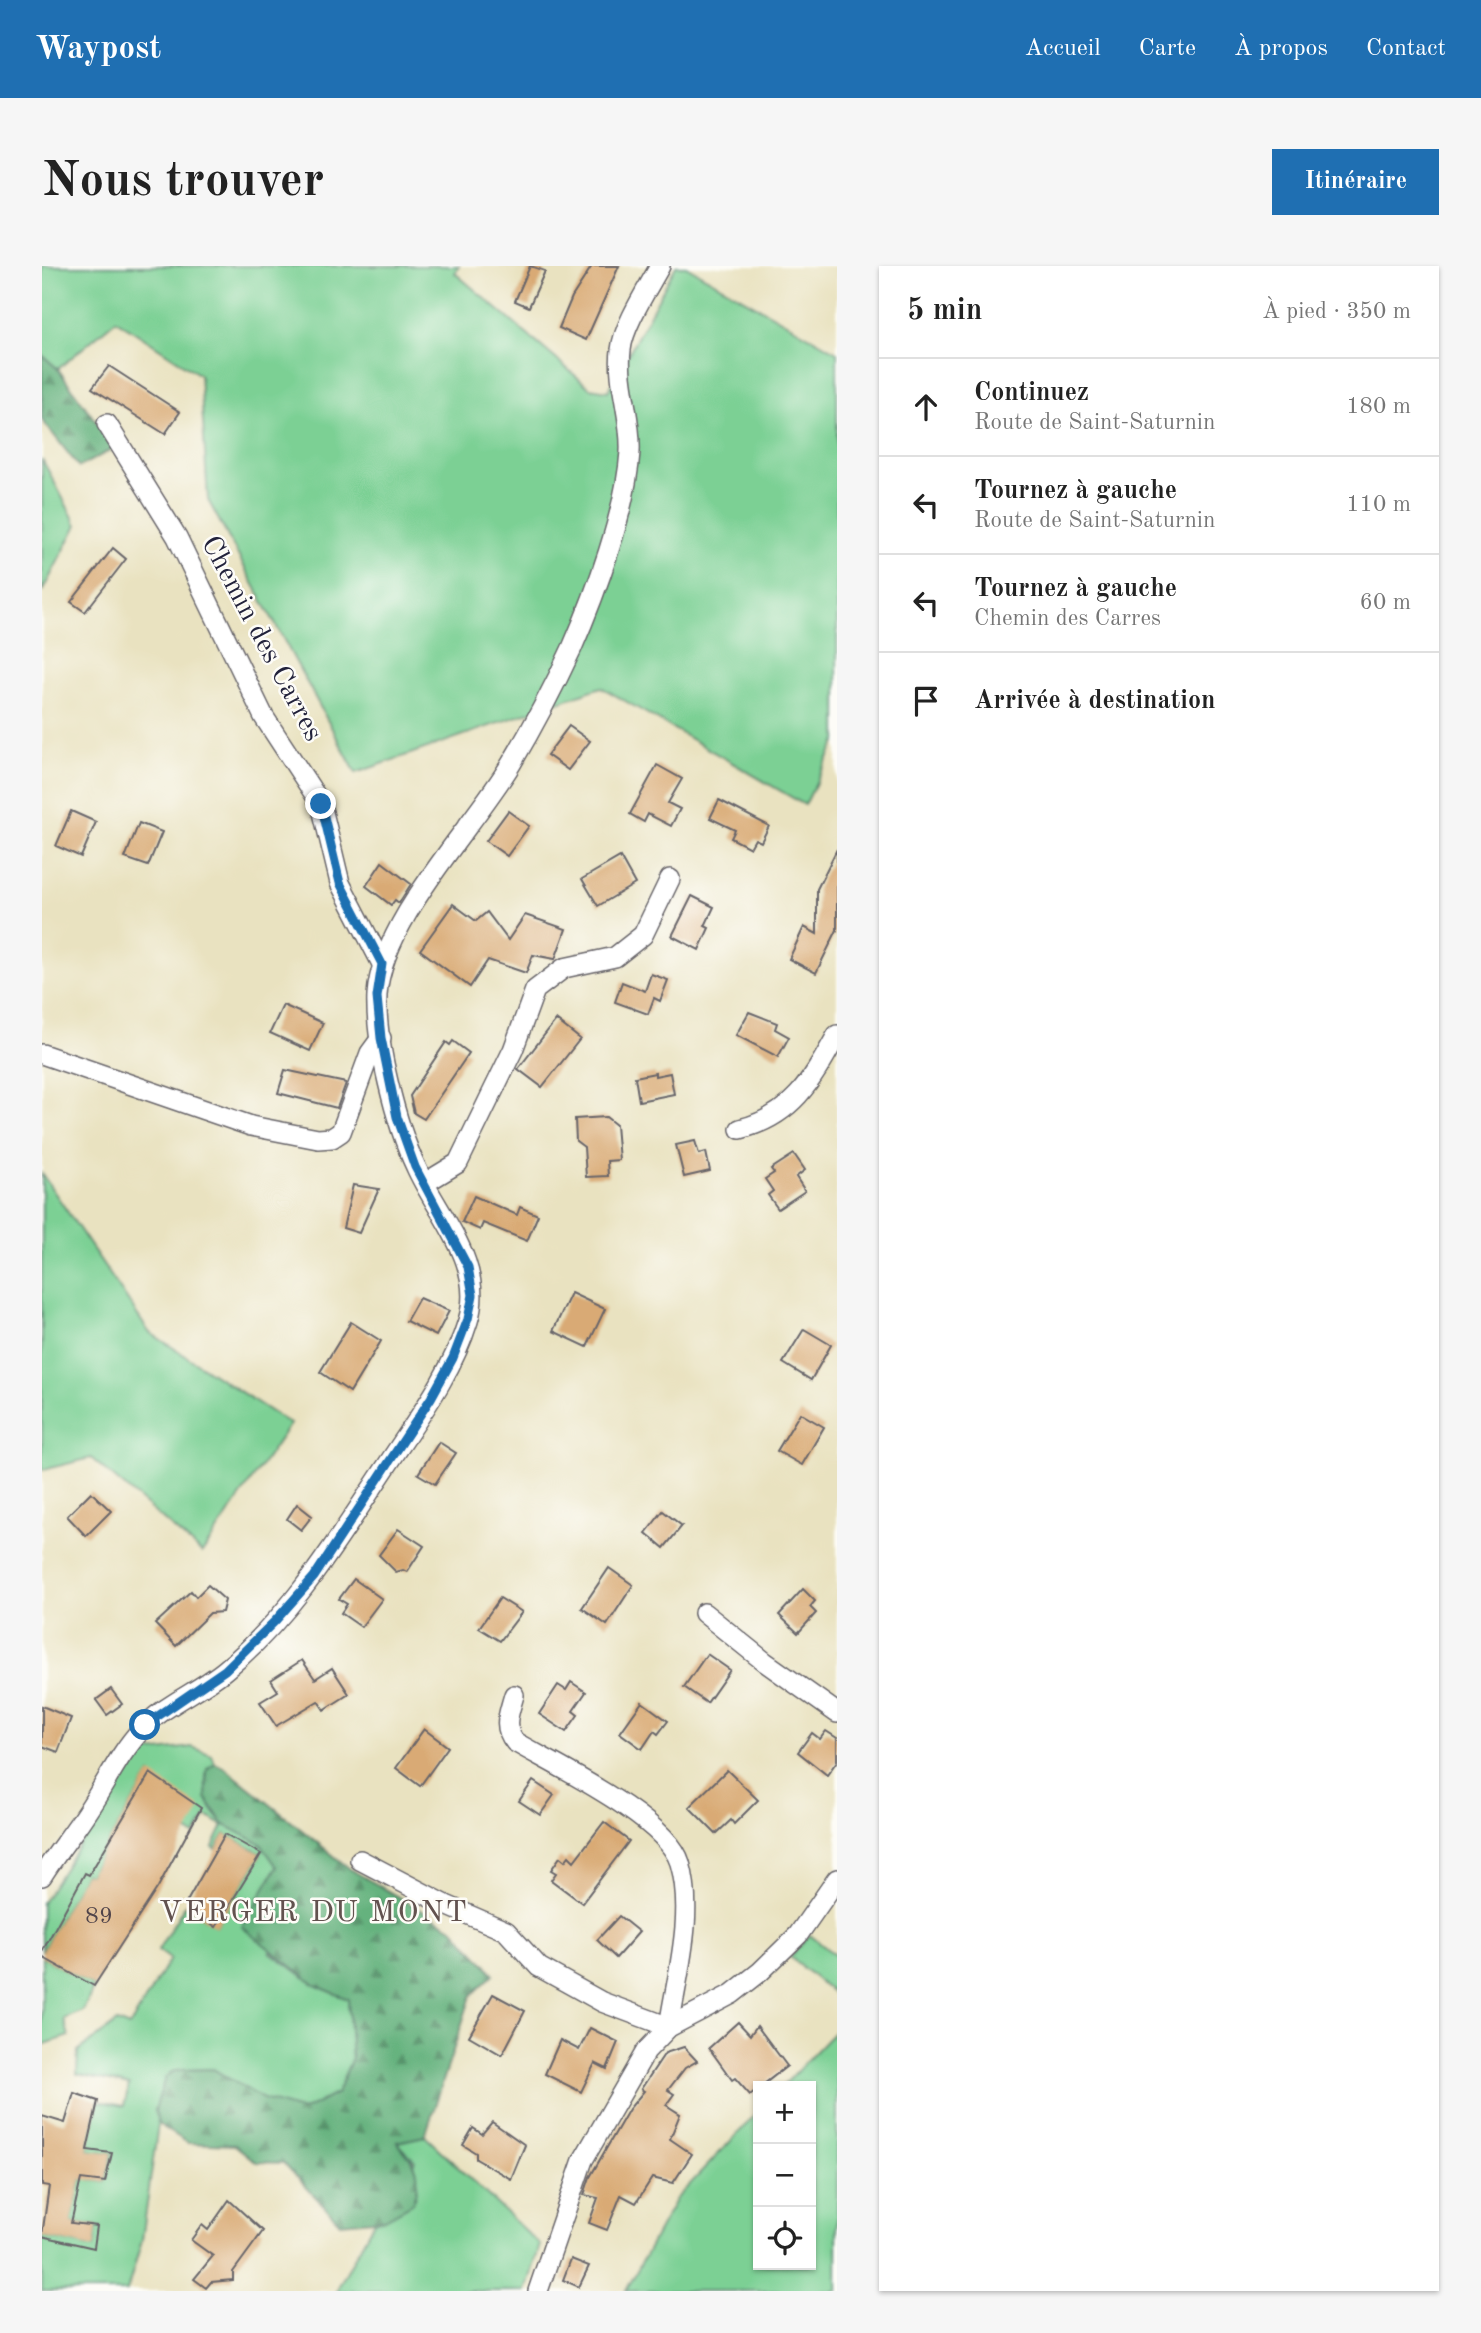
<!DOCTYPE html>
<html lang="fr">
<head>
<meta charset="utf-8">
<style>
  :root { --surface:#fff; --page:#f6f6f6; --text:#222; --muted:#767676; --line:#e0e0e0; --accent:#1f6fb2 }
  body { margin:0; font-family:"Old Standard TT",serif; background:var(--page); color:var(--text) }
  .controls { position:absolute; right:21px; bottom:21px; display:grid; overflow:hidden; border-radius:0px; box-shadow:0 2px 5px #0004 }
  .controls button { width:63px; height:63px; display:grid; place-items:center; padding:0; border:0; border-bottom:2px solid var(--line); background:var(--surface); color:var(--text); font:35px sans-serif }
  .stop { position:absolute; width:21px; height:21px; margin:-16px; border:5px solid #1f6fb2; border-radius:50%; background:#fff }
  .stop.end { background:#1f6fb2; border-color:#fff; box-shadow:0 2px 7px #0008 }
  .list { margin:0; padding:0; list-style:none }
  h2 { display:flex; justify-content:space-between; align-items:center; height:91px; margin:0; padding:0 28px; font-size:30px }
  h2 small { font-size:23px; font-weight:400; color:var(--muted) }
  .list li { display:grid; grid-template-columns:46px 1fr auto; gap:21px; align-items:center; box-sizing:border-box; height:98px; padding:0 28px; border-top:2px solid var(--line) }
  .list b { display:block; font-size:26px; white-space:nowrap }
  .list p { margin:0; font-size:23px; white-space:nowrap; color:var(--muted) }
  .list em { font-size:23px; font-style:normal; color:var(--muted) }
  .icon { flex:none; width:38px; height:38px; fill:none; stroke:currentColor; stroke-width:2; stroke-linecap:round; stroke-linejoin:round }
  .map { position:relative; flex:none; width:795px; height:2025px; overflow:hidden; border-radius:0px }
  header { display:flex; align-items:center; gap:42px; box-sizing:border-box; height:98px; padding:0 35px; background:var(--accent); color:#fff }
  header strong { font-size:33px }
  nav { display:flex; gap:38px; margin-inline-start:auto; font-size:24px }
  .intro { display:flex; align-items:center; justify-content:space-between; box-sizing:border-box; height:168px; padding:0 42px }
  h1 { margin:0; font-size:49px }
  .button { padding:18px 32px; border-radius:0px; background:var(--accent); color:#fff; font-size:24px; font-weight:700 }
  main { display:flex; gap:42px; padding:0 42px }
  aside { flex:1; background:var(--surface); border-radius:0px; box-shadow:0 2px 5px #0004 }
  .map>svg:first-child { display:block }
</style>
</head>
<body>
<header>
<strong>Waypost</strong>
<nav><a>Accueil</a><a>Carte</a><a>À propos</a><a>Contact</a></nav>
</header>
<div class="intro"><h1>Nous trouver</h1><a class="button">Itinéraire</a></div>
<main>
<div class="map">
<svg width="795" height="2025" viewBox="0 0 795 2025">
  <defs>
    <pattern id="forest-firs" width="22" height="20" patternUnits="userSpaceOnUse" patternTransform="scale(1.75)"><rect width="22" height="20" fill="#65b27e"/><path d="M5 1l3.5 6h-7zM16 11l3.5 6h-7z" fill="#539068"/></pattern>
  </defs>
  <rect width="100%" height="100%" fill="#fdfcf7"/>
  <filter id="ink" filterUnits="userSpaceOnUse"><feTurbulence type="fractalNoise" baseFrequency=".0143" numOctaves="2"/><feDisplacementMap in="SourceGraphic" scale="14" xChannelSelector="R" yChannelSelector="G"/><feConvolveMatrix kernelMatrix="1 2 1 2 8 2 1 2 1" color-interpolation-filters="sRGB"/></filter>
  <filter id="wash" filterUnits="userSpaceOnUse"><feTurbulence type="fractalNoise" baseFrequency=".00686" numOctaves="4" result="noise"/><feDisplacementMap in="SourceGraphic" scale="28" xChannelSelector="R" yChannelSelector="G"/><feGaussianBlur stdDeviation="1.57" result="paint"/><feColorMatrix in="noise" values="0 0 0 0 0 0 0 0 0 0 0 0 0 0 0 0 0 1.4 0 .05"/><feComposite in="paint" operator="in"/></filter>
  <g filter="url(#wash)">
    <rect width="100%" height="100%" fill="#e9e2c0"/>
    <g fill="#7cd094" stroke="#4f7968" stroke-width="2">
      <path d="M0,0H417L413,7L548,122L566,125L634,0H644L795,86V474L763,539L559,421L314,507L166,234L158,109L74,54L16,103L0,89Z"/>
      <path d="M0,193L35,259L0,326Z"/>
      <path d="M0,908L107,1066L248,1158L160,1287L49,1192L0,1204Z"/>
      <path d="M150,1481L170,1489L173,1497L165,1503C153,1571 217,1556 234,1600C239,1611 230,1670 228,1686L273,1719L306,1733L310,1792L295,1827L261,1845L221,1833L171,1803L140,1804L130,1806L123,1812L113,1844L116,1858L100,1974L85,2025H0V1970L52,1982L55,1960L29,1957L39,1913L63,1916L70,1887L45,1884L56,1835L82,1840L87,1819L35,1808L36,1785L75,1756L87,1761L128,1693L116,1684L143,1639L174,1660L219,1588L183,1568L174,1583L171,1581L181,1560L165,1550L153,1570L146,1566L108,1508L47,1609L43,1607L0,1686V1637L89,1498L108,1486Z"/>
      <path d="M768,1669L795,1691V1730L748,1691Z"/>
      <path d="M0,1691L52,1720L41,1745L22,1753L27,1770L0,1779Z"/>
      <path d="M795,1763V2025H584L633,1934L716,1846V1999H769V1820H741Z"/>
      <path d="M383,1870L498,1979L484,2025H294L333,1954L343,1953L373,1895L355,1876Z"/>
    </g>
    <g fill="url(#forest-firs)" stroke="#446a5c" stroke-width="2">
      <path d="M0,89L16,103L73,182L37,201L0,154Z"/>
      <path d="M173,1497L183,1502L308,1603L412,1663L452,1708L429,1730L383,1870L355,1876C376,1901 381,1906 370,1938L343,1953L298,1957L242,1897L214,1896L193,1879L146,1877L116,1858L113,1844L123,1812L130,1806L140,1804L171,1803L221,1833L261,1845L295,1827L310,1792L306,1733L273,1719L200,1661L235,1601L219,1578L181,1558L164,1532L165,1503Z"/>
    </g>
    <g id="blocks">
      <g fill="#d9aa75">
        <path d="M488,0L503,5L487,41L473,35Z"/>
        <path d="M550,0H577L544,74L517,62L530,31Z"/>
        <path d="M67,100L138,146L123,168L50,122Z"/>
        <path d="M71,282L84,293L43,346L29,336Z"/>
        <path d="M527,460L548,475L526,504L505,489Z"/>
        <path d="M615,499L640,513L626,537L638,543L629,560L606,548L602,556L588,548Z"/>
        <path d="M677,534L727,560L719,576L713,573L708,582L689,572L693,564L668,552Z"/>
        <path d="M29,545L54,556L39,591L14,580Z"/>
        <path d="M466,545L487,560L465,590L444,575Z"/>
        <path d="M97,557L120,566L106,600L83,592Z"/>
        <path d="M795,583V664L774,707L747,693L762,661L775,668V623Z"/>
        <path d="M578,591L593,618L556,640L540,613Z"/>
        <path d="M340,596L369,618L357,637L353,634L349,639L324,620Z"/>
        <path d="M650,630L672,641L663,660L667,662L657,684L630,670Z"/>
        <path d="M411,638L434,655L445,646L466,674L483,649L524,663L513,693L491,689L484,707L446,694L428,721L378,684Z"/>
        <path d="M609,708L626,714L618,735L612,732L606,748L573,736L580,716L603,725Z"/>
        <path d="M241,739L281,757L268,785L228,767Z"/>
        <path d="M707,746L735,757L733,763L747,771L736,791L694,769Z"/>
        <path d="M514,754L538,773L500,821L476,803Z"/>
        <path d="M411,775L427,787L382,853L372,847L368,830L404,776L408,779Z"/>
        <path d="M243,804L304,817L295,842L236,827Z"/>
        <path d="M613,807V810L628,807L632,828L597,835L593,811Z"/>
        <path d="M564,851L574,859L577,894L565,895L566,910L544,911L542,881L534,875L533,853Z"/>
        <path d="M653,875L657,888L664,886L668,905L642,911L634,879Z"/>
        <path d="M752,888L763,904L754,911L763,925L736,943L726,929L731,925L723,913L732,907L729,903Z"/>
        <path d="M311,919L337,923L317,967L301,962Z"/>
        <path d="M432,930L475,949L478,941L496,949L485,975L441,957L438,964L420,956Z"/>
        <path d="M529,1027L563,1043L545,1081L511,1065Z"/>
        <path d="M377,1032L407,1045L394,1070L364,1055Z"/>
        <path d="M309,1056L339,1075L308,1126L278,1106Z"/>
        <path d="M762,1063L789,1079L769,1114L741,1097Z"/>
        <path d="M758,1147L782,1161L760,1199L735,1185Z"/>
        <path d="M397,1176L414,1187L393,1218L376,1208Z"/>
        <path d="M49,1226L69,1245L44,1270L25,1250Z"/>
        <path d="M255,1238L270,1250L259,1264L245,1253Z"/>
        <path d="M621,1245L640,1260L622,1282L604,1267Z"/>
        <path d="M356,1263L382,1280L365,1306L361,1304L354,1306L337,1289Z"/>
        <path d="M567,1302L591,1319L565,1359L540,1342Z"/>
        <path d="M312,1313L340,1333L319,1361L299,1347L305,1338L297,1333Z"/>
        <path d="M166,1319L183,1334L180,1346L168,1347L134,1380L113,1358L149,1325L154,1331Z"/>
        <path d="M761,1323L773,1335L768,1341L774,1347L756,1367L737,1349Z"/>
        <path d="M458,1332L480,1346L458,1375L437,1362Z"/>
        <path d="M665,1388L688,1404L665,1437L642,1421Z"/>
        <path d="M260,1394L273,1413L290,1402L307,1428L282,1444L276,1435L234,1460L218,1436L236,1425L229,1414Z"/>
        <path d="M529,1416L544,1426L531,1445L536,1449L524,1466L497,1448L516,1419L524,1424Z"/>
        <path d="M69,1423L80,1438L65,1449L54,1434Z"/>
        <path d="M600,1436L626,1455L616,1468L612,1465L600,1483L578,1467Z"/>
        <path d="M0,1440L29,1452L16,1486L0,1480Z"/>
        <path d="M382,1463L406,1481L378,1520L354,1502Z"/>
        <path d="M784,1465L795,1472V1495L785,1509L756,1486L770,1467L778,1473Z"/>
        <path d="M685,1504L716,1534L692,1558L689,1554L674,1568L647,1541Z"/>
        <path d="M108,1507L159,1542L116,1621L52,1720L0,1691V1686L43,1607L47,1609Z"/>
        <path d="M491,1515L512,1529L498,1549L477,1535Z"/>
        <path d="M562,1556L587,1575L540,1637L509,1614L514,1607L509,1604L518,1591L523,1595L527,1590L532,1595Z"/>
        <path d="M183,1568L219,1588L174,1661L143,1639Z"/>
        <path d="M577,1650L597,1666L574,1692L555,1674Z"/>
        <path d="M451,1728L483,1745L460,1789L427,1770Z"/>
        <path d="M696,1756L708,1769L715,1760L745,1800L708,1829L693,1812L690,1814L667,1782Z"/>
        <path d="M548,1762L576,1776L565,1803L553,1797L539,1826L503,1808L518,1774L537,1784Z"/>
        <path d="M642,1781L655,1795L643,1802L626,1824L632,1828L624,1839L638,1848L628,1873L650,1888L631,1917L610,1912L594,1937L579,1929L565,1964L547,1957L556,1932L542,1929L548,1911L587,1843L602,1825L599,1823L623,1787Z"/>
        <path d="M32,1827L56,1835L45,1884L70,1887L63,1916L39,1913L29,1957L55,1960L52,1982L0,1970L7,1920L0,1919V1850L23,1857Z"/>
        <path d="M450,1856L483,1879L469,1913L434,1893V1887L421,1879L431,1862L440,1868Z"/>
        <path d="M187,1934L221,1965L191,2006V2014L169,2016L164,2022L152,2013L171,1990L149,1974L160,1959L166,1964Z"/>
        <path d="M529,1993L547,2000L537,2021L521,2014Z"/>
      </g>
    </g>
  </g>
  <g filter="url(#ink)">
    <use href="#blocks" fill-opacity="0" stroke="#68656a" stroke-width="2"/>
    <g fill="none" stroke-linecap="round" stroke-linejoin="round">
      <g stroke="#68656a" stroke-width="22">
        <g id="minor">
          <path d="M65,158L135,271L222,451L279,538L298,617L340,698"/>
          <path d="M0,788L209,860L276,873L290,872L299,866L328,787L339,772"/>
          <path d="M698,863C751,850 770,814 795,769"/>
          <path d="M383,917L416,897L471,784L493,724L522,702L573,691L601,669L628,613"/>
          <path d="M662,1347L723,1396L795,1447"/>
          <path d="M318,1594L404,1639L464,1665L497,1701L560,1736L627,1761C635,1709 653,1648 638,1597C625,1553 514,1500 473,1476C460,1460 467,1448 472,1429"/>
          <path d="M0,1610C15,1586 33,1565 48,1541C65,1515 78,1487 99,1464C123,1438 156,1426 183,1404C251,1349 296,1273 344,1201C374,1155 410,1108 426,1055C444,998 396,950 374,901C354,859 333,776 335,729C340,654 430,563 469,498C491,461 512,421 530,382C554,327 584,245 588,186C590,152 575,118 579,84C581,60 606,22 618,0"/>
          <path d="M496,2025L541,1894L604,1785L627,1761L690,1728L718,1706L756,1669L795,1613"/>
        </g>
      </g>
      <use href="#minor" stroke="#fff" stroke-width="19"/>
    </g>
  </g>
  <g fill="none" stroke-linecap="round" stroke-linejoin="round" filter="url(#ink)">
    <path stroke="#1f6fb2" stroke-width="9" d="M103,1459L183,1404L233,1355L272,1311L389,1132L411,1092L426,1053L431,1029L426,1001L373,901L355,851L339,772L335,731L340,698L298,617L279,538"/>
  </g>
  <g text-anchor="middle" dominant-baseline="central" stroke-width="5" stroke-linejoin="round" paint-order="stroke">
    <g font-size="24" fill="#50444a">
      <text x="57" y="1651">89</text>
    </g>
    <g font-size="28" fill="#22223b" stroke="#fdfcf7">
      <text transform="translate(219 373) rotate(62)">Chemin des Carres</text>
    </g>
    <g font-size="30" letter-spacing="2" fill="#62524f" stroke="#fdfcf7">
      <text x="272" y="1647">VERGER DU MONT</text>
    </g>
  </g>
</svg>
<div class="controls">
<button>+</button>
<button>−</button>
<button><svg class="icon" aria-label="locate" viewBox="0 0 24 24"><circle cx="12" cy="12" r="6"/><path d="M12 2v4M12 18v4M2 12h4M18 12h4"/></svg></button>
</div>
<div class="stop" style="left:103px;top:1459px"></div>
<div class="stop end" style="left:279px;top:538px"></div>
</div>
<aside>
<h2>5 min<small>À pied · 350 m</small></h2>
<ul class="list">
<li><svg class="icon" aria-label="ahead" viewBox="0 0 24 24"><path d="M12 20V5M6 11l6-6 6 6"/></svg><div><b>Continuez</b><p>Route de Saint-Saturnin</p></div><em>180 m</em></li>
<li><svg class="icon" aria-label="left" viewBox="0 0 24 24"><path d="M17 20v-9H6M10 6l-5 5 5 5"/></svg><div><b>Tournez à gauche</b><p>Route de Saint-Saturnin</p></div><em>110 m</em></li>
<li><svg class="icon" aria-label="left" viewBox="0 0 24 24"><path d="M17 20v-9H6M10 6l-5 5 5 5"/></svg><div><b>Tournez à gauche</b><p>Chemin des Carres</p></div><em>60 m</em></li>
<li><svg class="icon" aria-label="arrive" viewBox="0 0 24 24"><path d="M6 21V4h12l-3 4 3 4H6"/></svg><div><b>Arrivée à destination</b></div></li>
</ul>
</aside>
</main>
</body>
</html>
